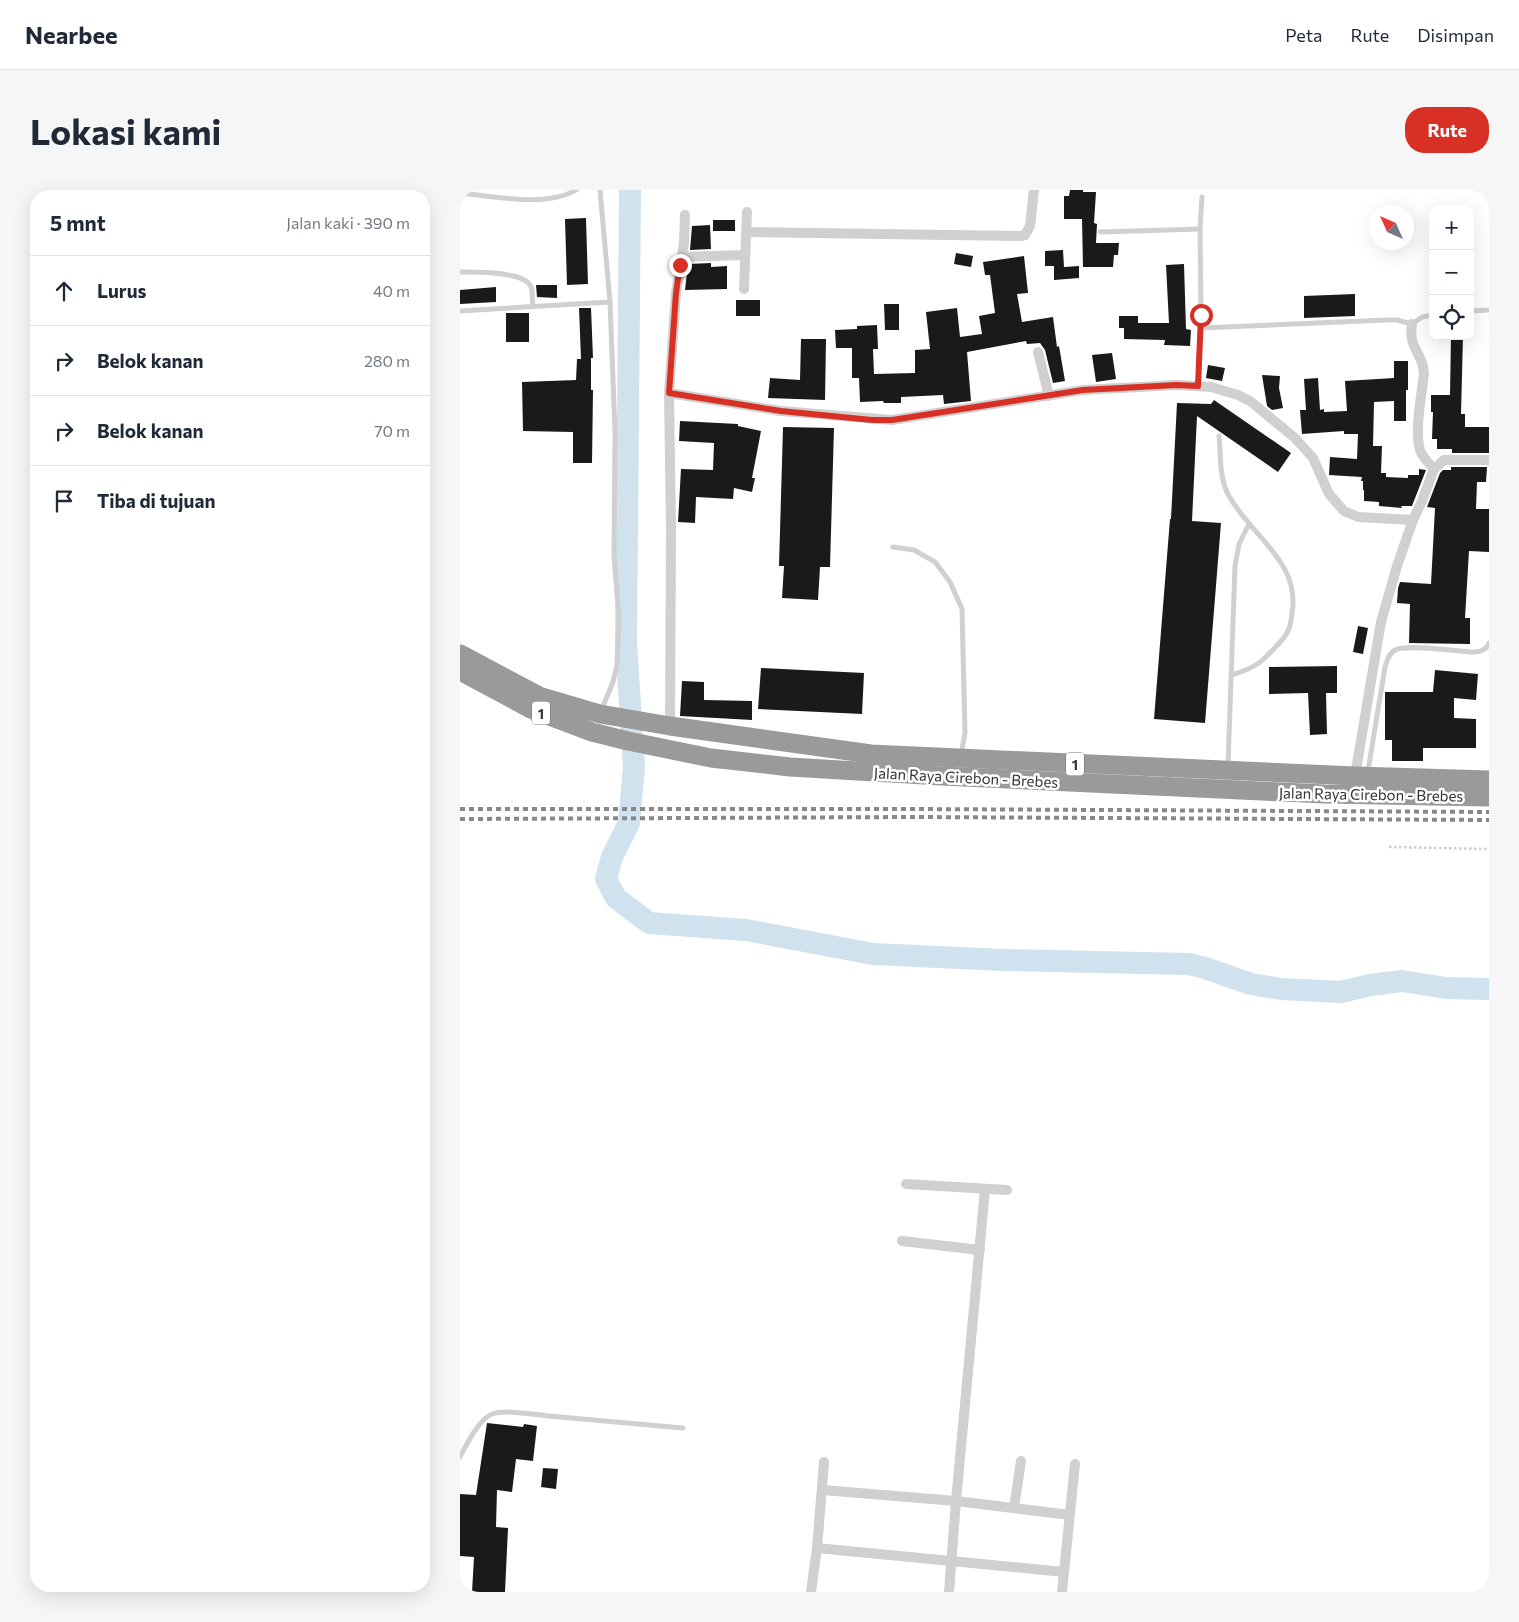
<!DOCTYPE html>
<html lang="id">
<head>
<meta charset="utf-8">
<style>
  :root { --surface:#fff; --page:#f6f6f7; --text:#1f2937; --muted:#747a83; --line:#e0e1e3; --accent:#d93025 }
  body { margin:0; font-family:Commissioner,sans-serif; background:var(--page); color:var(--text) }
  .controls { position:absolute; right:15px; top:15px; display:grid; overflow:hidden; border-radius:10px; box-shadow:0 5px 20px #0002 }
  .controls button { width:45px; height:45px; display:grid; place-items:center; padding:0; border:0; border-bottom:1px solid var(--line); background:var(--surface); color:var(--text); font:25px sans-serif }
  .compass { position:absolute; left:909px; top:15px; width:45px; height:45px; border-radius:50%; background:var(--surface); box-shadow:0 5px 20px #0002; rotate:315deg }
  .stop { position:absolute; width:15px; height:15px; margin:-11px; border:4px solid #d93025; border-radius:50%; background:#fff }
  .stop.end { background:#d93025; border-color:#fff; box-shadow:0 1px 5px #0008 }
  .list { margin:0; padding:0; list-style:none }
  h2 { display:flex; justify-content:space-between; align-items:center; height:65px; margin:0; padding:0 20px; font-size:21px }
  h2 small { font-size:16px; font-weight:400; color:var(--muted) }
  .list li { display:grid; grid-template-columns:32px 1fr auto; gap:15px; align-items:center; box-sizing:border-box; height:70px; padding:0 20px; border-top:1px solid var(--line) }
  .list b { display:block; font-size:19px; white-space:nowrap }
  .list em { font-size:16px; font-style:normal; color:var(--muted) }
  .icon { flex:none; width:28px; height:28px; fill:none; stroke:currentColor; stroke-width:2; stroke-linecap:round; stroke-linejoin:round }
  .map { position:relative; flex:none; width:1029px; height:1402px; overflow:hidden; border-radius:20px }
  header { display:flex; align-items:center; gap:30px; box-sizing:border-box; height:70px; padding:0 25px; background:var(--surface); border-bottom:1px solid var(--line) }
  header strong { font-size:24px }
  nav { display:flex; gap:28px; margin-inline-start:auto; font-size:18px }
  .intro { display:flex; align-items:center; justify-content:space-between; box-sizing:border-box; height:120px; padding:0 30px }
  h1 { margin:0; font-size:35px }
  .button { padding:12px 22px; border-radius:20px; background:var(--accent); color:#fff; font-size:18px; font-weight:700 }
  main { display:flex; gap:30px; padding:0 30px }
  aside { flex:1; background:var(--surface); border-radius:20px; box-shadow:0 5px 20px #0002 }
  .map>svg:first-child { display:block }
</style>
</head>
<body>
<header>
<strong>Nearbee</strong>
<nav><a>Peta</a><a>Rute</a><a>Disimpan</a></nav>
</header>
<div class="intro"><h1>Lokasi kami</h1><a class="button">Rute</a></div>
<main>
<aside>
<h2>5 mnt<small>Jalan kaki · 390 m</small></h2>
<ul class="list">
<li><svg class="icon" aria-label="ahead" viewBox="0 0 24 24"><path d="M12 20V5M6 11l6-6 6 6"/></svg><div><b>Lurus</b></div><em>40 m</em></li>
<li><svg class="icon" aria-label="right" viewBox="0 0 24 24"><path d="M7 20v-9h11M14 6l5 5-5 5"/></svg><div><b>Belok kanan</b></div><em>280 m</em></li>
<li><svg class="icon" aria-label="right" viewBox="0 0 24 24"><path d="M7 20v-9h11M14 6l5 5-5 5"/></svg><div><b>Belok kanan</b></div><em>70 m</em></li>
<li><svg class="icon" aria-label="arrive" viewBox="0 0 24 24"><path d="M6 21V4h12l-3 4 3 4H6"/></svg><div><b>Tiba di tujuan</b></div></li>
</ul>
</aside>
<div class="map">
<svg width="1029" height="1402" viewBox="0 0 1029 1402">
  <rect width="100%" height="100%" fill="#fff"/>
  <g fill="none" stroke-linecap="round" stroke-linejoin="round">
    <path stroke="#cfe2ee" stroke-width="22" d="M170,0L166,452L174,577L169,633L152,667L146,689L156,708L189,733L286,740L413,764L543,770L729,774L745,778L791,794L821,799L881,802L910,795L942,791L986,798L1029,799"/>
  </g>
  <g fill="#1a1a1a">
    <path d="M610,0H623V2H636L634,33L637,34L636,53H659L658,65H654L653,77H623L622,29H604V6H609Z"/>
    <path d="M126,28L128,94L107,95L105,29Z"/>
    <rect x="253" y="30" width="22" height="11"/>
    <path d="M250,35L251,59L230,60L232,36Z"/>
    <path d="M603,60L604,77L619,76V88L594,90V76H585V61Z"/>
    <path d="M496,63L513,66L511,77L494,74Z"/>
    <path d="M564,66L568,103L557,104L562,132L593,127L597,157L599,156L605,191L593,193L585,160L580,153L567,154L566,151L507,162L511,211L484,214L483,205L441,207V213H424L423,211L400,212L399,188H392V158H376L375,140L397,139V136L417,135L418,159H413L414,184L455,183V160L470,159L466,122L497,118L500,147L522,144L519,126L535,123L530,85H525L523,72Z"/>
    <path d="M251,73V77L267,76V99L225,100L228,74Z"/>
    <path d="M724,74L726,139L731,140L730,156L704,155L705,150L664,149V138H659V126H678V133H709L706,75Z"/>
    <path d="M76,95H97V108L77,107Z"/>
    <path d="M36,97V112L0,114V100Z"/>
    <path d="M895,104V126L844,128V106Z"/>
    <rect x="276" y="110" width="24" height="16"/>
    <path d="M424,114H439V140H425Z"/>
    <path d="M119,118H131L133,168H131V200H133L132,273H113V242L63,241L62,192L116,190L117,169H121Z"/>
    <rect x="46" y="123" width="23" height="29"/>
    <path d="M991,146H1003L1001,224H1005V237H1029V263H992V259H977V249H972L973,222H971V205H990Z"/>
    <path d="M341,149H366L365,210L308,208L310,188L340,190Z"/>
    <path d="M652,163L656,189L636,192L632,165Z"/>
    <path d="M934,171H948V200H946V231H934V211L914,212L913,256H922L921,283H926V287L948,288V285H959V279L966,280L952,316H941L942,318L919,316V312L904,311V300H903V291H901L902,287L869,285L870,267L897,269L898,244H884V241L842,244L840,220H846L844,189L858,188L860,220L864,219V222L887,221L885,191L934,188Z"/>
    <path d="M748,175L765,178L762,191L746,188Z"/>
    <path d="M802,185L820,186L819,198L823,218L812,220L807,216Z"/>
    <path d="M754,210L831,263L818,282L737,226L732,331L761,333L745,533L694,529L710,329H711L717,213L751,214Z"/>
    <path d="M220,231L278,234V236L301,241L292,288H295L292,302L274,298L273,309L236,307L235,333L218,332L221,279L253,280L254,253L219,251Z"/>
    <path d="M323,237L374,238L370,377H360L358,410L322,408L324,376H319Z"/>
    <path d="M991,277H1027L1026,292H1017L1016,319H1029V362L1009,361L1005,428H1010V454L949,453L950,414L937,413L938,398L940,392L971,394L975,318L967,317L980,283L983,280H991Z"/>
    <path d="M898,436L908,438L903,464L893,462Z"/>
    <path d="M877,476V503H866L867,544L850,545L848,503L809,504V477Z"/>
    <path d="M301,478L404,483L402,524L298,519Z"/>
    <path d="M975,480L1018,484L1016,510L994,508V528L1016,529V558H963V571H932V550H925V502H973Z"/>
    <path d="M222,491L244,492V510L292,511V530L220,526Z"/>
    <path d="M27,1233L63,1237L64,1234L77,1236L73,1271L56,1269L52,1302L37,1300L36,1337L48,1338L45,1402H12L14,1367L0,1366V1304L16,1305Z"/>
    <path d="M83,1278L98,1279L96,1299L81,1297Z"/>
  </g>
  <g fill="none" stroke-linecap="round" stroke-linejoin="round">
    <path stroke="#cdcdcd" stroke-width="2.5" stroke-dasharray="2.5 2.5" stroke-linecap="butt" d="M929,657L1029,659"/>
    <g stroke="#d0d0d0" stroke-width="5">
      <path d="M140,0L150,112L155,242L154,365L159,429L157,475L153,492L141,521"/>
      <path d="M0,3C33,6 87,18 116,0"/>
      <path d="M640,42L740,39"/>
      <path d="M0,82C15,82 65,81 71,97C73,102 72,111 73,116"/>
      <path d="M0,121L150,112"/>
      <path d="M1010,121L1029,120"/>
      <path d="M741,138L926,130H937L952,134L962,127L973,125"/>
      <path d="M738,196L741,125L740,39L742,7"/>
      <path d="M759,246C761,265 759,289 769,306C791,346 841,372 832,423C831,434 829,443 821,451C803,471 798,477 772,485"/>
      <path d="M433,357L454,360L475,372L490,392L502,419L505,543L501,565"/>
      <path d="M768,575L775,376L779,354L789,334"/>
      <path d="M908,581L925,477C927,471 929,463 935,460C947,454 996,461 1011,462C1019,462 1026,461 1029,453"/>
      <path d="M0,1267C6,1255 19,1229 32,1224C46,1219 73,1225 89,1226C134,1230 178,1234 223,1238"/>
    </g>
    <g stroke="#d0d0d0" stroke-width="10">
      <path d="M287,42L560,46L565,45L570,36L574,0"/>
      <path d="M221,67L285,65"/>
      <path d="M284,99L287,22"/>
      <path d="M952,134C948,160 963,162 964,183C962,205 954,239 960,260C962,267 969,273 974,279"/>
      <path d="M578,162L589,206"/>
      <path d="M209,203L216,103L224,53L225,25"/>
      <path d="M210,536L211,338L209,203L321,221L432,230L623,200L717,195L751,197L778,205L790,211L835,248L853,268L869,304L884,321L898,327L953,330"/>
      <path d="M895,586L921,432L937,376L953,330L962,311L974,279L984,270H1029"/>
      <path d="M446,994L547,1000"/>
      <path d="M442,1051L520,1060"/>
      <path d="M363,1300L496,1311L610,1325"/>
      <path d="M554,1318L561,1271"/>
      <path d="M357,1358L604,1382"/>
      <path d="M351,1402L357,1358L364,1272"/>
      <path d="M489,1402L496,1311L525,999"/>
      <path d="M602,1402L615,1274"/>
    </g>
    <g stroke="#9a9a9a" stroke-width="19">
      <path d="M0,464L79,506L140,524L210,536L411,564L895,586L1029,590"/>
      <path d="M0,481L71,519L132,542L168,551L251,568L330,577L481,586L865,604L1029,607"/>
    </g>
    <g stroke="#888" stroke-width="4" stroke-dasharray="5 4" stroke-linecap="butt">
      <path d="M0,619H453L1029,622"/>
      <path d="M0,629L455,627L1029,630"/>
    </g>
  </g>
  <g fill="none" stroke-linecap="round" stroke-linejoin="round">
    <path stroke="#d93025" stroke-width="6" d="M220,75L216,103L209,203L321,221L412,230H432L623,200L716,195L738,196L741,125"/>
  </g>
  <g text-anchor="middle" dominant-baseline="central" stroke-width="5" stroke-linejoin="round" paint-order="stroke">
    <g fill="#fff" stroke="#707070" stroke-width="1">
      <rect x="72" y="511.5" width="18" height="23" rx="4"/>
      <rect x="606" y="562.5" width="18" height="23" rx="4"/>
    </g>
    <g font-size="14" font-weight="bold" fill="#333">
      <text x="81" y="523">1</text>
      <text x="615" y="574">1</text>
    </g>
    <g font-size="15" fill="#333" stroke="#fff">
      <text transform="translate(506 587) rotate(3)">Jalan Raya Cirebon - Brebes</text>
      <text transform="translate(911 604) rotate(1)">Jalan Raya Cirebon - Brebes</text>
    </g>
  </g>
</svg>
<div class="controls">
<button>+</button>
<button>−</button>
<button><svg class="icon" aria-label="locate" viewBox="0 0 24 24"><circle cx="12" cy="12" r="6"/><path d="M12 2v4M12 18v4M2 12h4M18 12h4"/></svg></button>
</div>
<svg class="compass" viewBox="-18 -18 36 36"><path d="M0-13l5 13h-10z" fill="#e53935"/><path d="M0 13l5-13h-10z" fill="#747a83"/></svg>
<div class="stop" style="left:741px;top:125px"></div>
<div class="stop end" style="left:220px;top:75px"></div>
</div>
</main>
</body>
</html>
